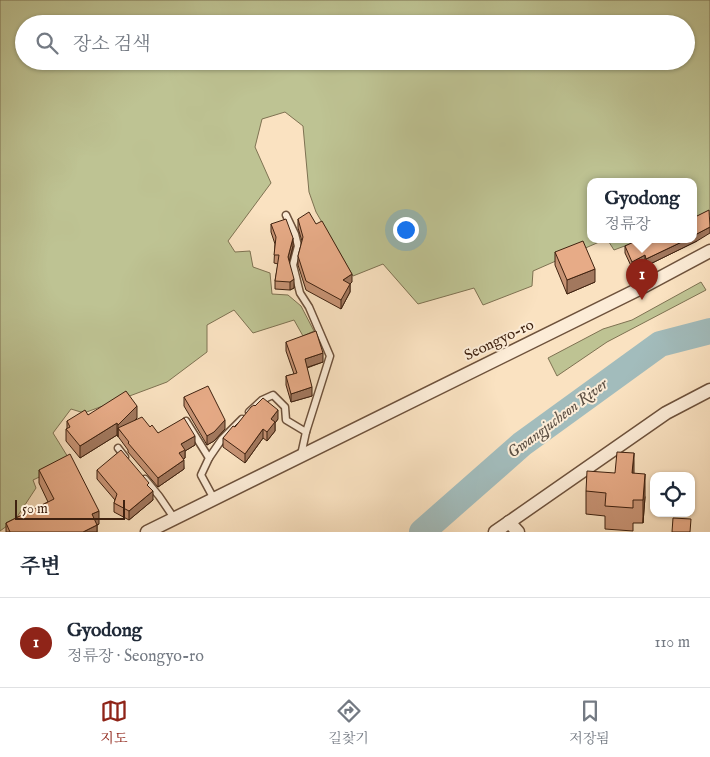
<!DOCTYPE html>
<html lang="ko">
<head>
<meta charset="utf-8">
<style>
  :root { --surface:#fff; --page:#f6f6f7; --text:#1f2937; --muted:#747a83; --line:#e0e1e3; --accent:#8f2418 }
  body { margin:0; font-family:"IM FELL English","Noto Serif KR",serif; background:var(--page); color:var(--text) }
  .controls { position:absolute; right:15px; bottom:15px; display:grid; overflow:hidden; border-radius:10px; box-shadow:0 1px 4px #0004 }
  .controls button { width:45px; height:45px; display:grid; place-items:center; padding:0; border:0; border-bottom:1px solid var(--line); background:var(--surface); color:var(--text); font:25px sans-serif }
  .scale { position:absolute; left:15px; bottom:12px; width:110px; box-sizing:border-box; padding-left:5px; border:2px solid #3f2210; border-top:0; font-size:14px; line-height:18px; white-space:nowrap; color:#3f2210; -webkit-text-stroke:4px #fcecd7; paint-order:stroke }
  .you { position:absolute; left:405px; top:229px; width:18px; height:18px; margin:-12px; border:4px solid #fff; border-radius:50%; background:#1a73e8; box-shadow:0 0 0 8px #1a73e833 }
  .badge { display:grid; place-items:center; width:32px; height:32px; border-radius:50%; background:var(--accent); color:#fff; font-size:16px; font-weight:700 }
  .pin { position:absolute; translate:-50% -41px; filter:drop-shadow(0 1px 2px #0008) }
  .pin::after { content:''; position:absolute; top:26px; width:18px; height:15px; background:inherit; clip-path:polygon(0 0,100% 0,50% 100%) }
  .popup { position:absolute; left:587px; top:178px; width:110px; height:65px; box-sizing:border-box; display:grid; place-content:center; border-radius:10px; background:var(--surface); filter:drop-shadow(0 1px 4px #0005); font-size:16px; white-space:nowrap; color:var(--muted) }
  .popup b { font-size:19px; color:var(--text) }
  .popup::after { content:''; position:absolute; left:50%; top:100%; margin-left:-10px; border:10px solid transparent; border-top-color:var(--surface) }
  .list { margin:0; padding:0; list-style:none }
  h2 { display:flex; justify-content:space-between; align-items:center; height:65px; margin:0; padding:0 20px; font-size:21px }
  h2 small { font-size:16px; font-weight:400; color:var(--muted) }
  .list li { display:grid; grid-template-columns:32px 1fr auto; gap:15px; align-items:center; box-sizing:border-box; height:90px; padding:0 20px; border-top:1px solid var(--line) }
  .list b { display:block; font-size:19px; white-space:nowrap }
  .list p { margin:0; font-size:16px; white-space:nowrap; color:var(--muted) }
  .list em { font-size:16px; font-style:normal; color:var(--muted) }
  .icon { flex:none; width:28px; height:28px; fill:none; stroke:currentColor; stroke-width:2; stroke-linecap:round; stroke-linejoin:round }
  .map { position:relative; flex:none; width:710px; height:532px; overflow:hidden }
  .search { position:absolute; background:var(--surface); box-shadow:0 1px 4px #0004; left:15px; right:15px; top:15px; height:55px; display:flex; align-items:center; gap:12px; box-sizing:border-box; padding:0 18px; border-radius:28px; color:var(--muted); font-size:19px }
  .sheet { height:155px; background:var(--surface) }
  nav { display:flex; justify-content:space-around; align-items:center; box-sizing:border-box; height:70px; border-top:1px solid var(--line); background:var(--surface); font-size:14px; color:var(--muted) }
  nav a { display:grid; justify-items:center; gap:2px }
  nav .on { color:var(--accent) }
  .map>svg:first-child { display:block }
</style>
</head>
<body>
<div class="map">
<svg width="710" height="532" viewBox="0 0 710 532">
  <rect width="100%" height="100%" fill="#fae2c1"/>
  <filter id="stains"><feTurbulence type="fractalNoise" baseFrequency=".004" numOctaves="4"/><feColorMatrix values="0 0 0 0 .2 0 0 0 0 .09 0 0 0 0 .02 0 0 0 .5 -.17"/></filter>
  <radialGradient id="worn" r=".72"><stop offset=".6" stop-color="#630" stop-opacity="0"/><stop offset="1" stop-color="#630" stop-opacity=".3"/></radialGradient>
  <g fill="#bec393" stroke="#7e7252" fill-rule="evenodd">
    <path d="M0,0H710V214L693,220V181H591V239H606L533,271L532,286L483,305L474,288L418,304L383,264L353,276L316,212L309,192L303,126L285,112L262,119L255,147L271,183L228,241L235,252L250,251L253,267L270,273L272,294L288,295L301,306L314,331L303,336L294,320L253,333L234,310L207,325V352L167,382L84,413L71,409L53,433L71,462L33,480L36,488L15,520L0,531ZM24,24H686V61H24Z"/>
    <path d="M607,239H643L614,250Z"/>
    <path d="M701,282L706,290L607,342L557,376L548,358L603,329L632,320Z"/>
  </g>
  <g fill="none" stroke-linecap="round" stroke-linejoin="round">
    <path stroke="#a2bcbc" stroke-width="26" d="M422,532L522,444L660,344L710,331"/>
    <g stroke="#6e523c" stroke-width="9">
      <g id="service">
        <path d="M286,215L295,234L298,246L293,265L300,293L309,307L330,356L306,432L301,455"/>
        <path d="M249,412L262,400L273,395L285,407L286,420L306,432"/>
        <path d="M186,421L209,458L201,475L214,499"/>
        <path d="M118,448L125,457"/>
        <path d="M209,458L222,439L242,419"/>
        <path d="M145,479L159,496L174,518"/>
      </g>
    </g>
    <g stroke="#6e523c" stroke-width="15">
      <g id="minor">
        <path d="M509,522L518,532"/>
        <path d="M147,532L639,289L710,251"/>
        <path d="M495,532L666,413L710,390"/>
      </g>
    </g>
    <use href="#service" stroke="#fcecd7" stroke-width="6"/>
    <use href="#minor" stroke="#fcecd7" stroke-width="12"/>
  </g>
  <g fill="#c79374" stroke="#3f2210">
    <path d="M298,219L352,282L350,284V292L341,309L306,290L298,265V256L302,241L298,228Z"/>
    <path d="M271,224L293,246L289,262L294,288L290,290L275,289V281L278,264L274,263L275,244L271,232Z"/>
    <path d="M697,241L646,266L645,262L632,268L625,253V246Z"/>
    <path d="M555,252L595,282L567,294L555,265Z"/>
    <path d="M286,342L323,362L307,368L312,396L291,402L286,385V376L294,374L286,351Z"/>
    <path d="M184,397L225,429L214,441L207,445L184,406Z"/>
    <path d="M255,406L278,419L275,423V431L267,441L263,438L245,463L223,447V438Z"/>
    <path d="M88,415L137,418L135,420L150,427L158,433L195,445L185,451V458L183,459L184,469L158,487L128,452V450L117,435L80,458L66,441V429H67V421Z"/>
    <path d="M39,470L99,524L97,525V532H6V523L48,502L39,483Z"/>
    <path d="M97,470L149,487L153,500L129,520L114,512V503L115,500L97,479Z"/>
    <path d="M615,473L634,474L645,497L643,523H633V531L605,529V516L586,514V491Z"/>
  </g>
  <g fill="#a2785e" stroke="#3f2210">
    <path d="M710,227V233L697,241L646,266V259L688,239H693V236Z"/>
    <path d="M293,238V246L288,266V257Z"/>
    <path d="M645,255V262L632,268V262Z"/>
    <path d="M595,269V282L567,294V280Z"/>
    <path d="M352,274V282L350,284V292L341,309V300L343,280Z"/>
    <path d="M294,279V288L290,290V282Z"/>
    <path d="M323,353V362L305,368V359Z"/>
    <path d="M312,387V396L291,402V394Z"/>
    <path d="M137,406V418L122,433L118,428V437V425Z"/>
    <path d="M278,410V419L275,423V431L267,441V432L271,419Z"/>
    <path d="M225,420V429L214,441L207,445V436Z"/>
    <path d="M117,423V435L80,458V446Z"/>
    <path d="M263,429V438L245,463V454Z"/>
    <path d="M195,436V445L185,451V458L179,462V453L181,444Z"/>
    <path d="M634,453V476L632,473Z"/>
    <path d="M184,460V469L158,487V478Z"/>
    <path d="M645,474V497L643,523V500Z"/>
    <path d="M153,491V500L129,520V511Z"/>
    <path d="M99,511V524L92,527V514Z"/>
    <path d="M97,525V532H83Z"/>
  </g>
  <g fill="#e7ab87" stroke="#3f2210">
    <path d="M709,210L710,227L693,236V218Z"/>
    <path d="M309,212L316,224L322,221L352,274L343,280L350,284L341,300L306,281L298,256L303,237L298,219Z"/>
    <path d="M286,219L293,238L288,257L294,279L290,282L275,281L279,255H274L276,237L271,224Z"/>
    <path d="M640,239H688L646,259L645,255L632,262L625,246Z"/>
    <path d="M583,241L595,269L567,280L555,252Z"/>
    <path d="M316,331L323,353L305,359L312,387L291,394L286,376L297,373L286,342Z"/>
    <path d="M208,386L225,420L214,432L207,436L184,397Z"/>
    <path d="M126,391L137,406L118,425L117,423L80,446L66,429L70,427L67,421L85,410L88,415Z"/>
    <path d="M263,398L278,410L271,419L275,422L267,432L263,429L245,454L223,438L233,426L235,427L251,407L254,405L255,406Z"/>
    <path d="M142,417L150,427L152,425L158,433L184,418L195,436L181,444L185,450L179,453L184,460L158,478L128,443L129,442L118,428Z"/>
    <path d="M121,450L149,483L147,485L153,491L129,511L114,503L117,494L97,470Z"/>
    <path d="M617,452L634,453L632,473L645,474L643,500H633V508L605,506L606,493L586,491L587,471L615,473Z"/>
    <path d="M70,454L99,511L92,514L97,525L83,532H10L6,523L54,499L39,470Z"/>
    <path d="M673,518L691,519L690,532H672Z"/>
  </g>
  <g text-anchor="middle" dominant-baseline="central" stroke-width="4" stroke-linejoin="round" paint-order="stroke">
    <g font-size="15" fill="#3f2210" stroke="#fcecd7">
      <text transform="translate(499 340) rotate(-26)">Seongyo-ro</text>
    </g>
    <g font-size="16" font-style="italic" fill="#5d5044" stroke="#fcecd7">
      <text transform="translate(558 419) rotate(-37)">Gwangjucheon River</text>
    </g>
  </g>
  <rect width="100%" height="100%" filter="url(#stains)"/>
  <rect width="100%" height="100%" fill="url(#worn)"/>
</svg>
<div class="controls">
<button><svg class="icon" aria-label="locate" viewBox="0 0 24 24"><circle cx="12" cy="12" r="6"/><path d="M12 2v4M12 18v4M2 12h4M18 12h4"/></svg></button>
</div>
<div class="scale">50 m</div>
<div class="you"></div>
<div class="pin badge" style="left:642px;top:300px">1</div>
<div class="popup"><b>Gyodong</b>정류장</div>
<div class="search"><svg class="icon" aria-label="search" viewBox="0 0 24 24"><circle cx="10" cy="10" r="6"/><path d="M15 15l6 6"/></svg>장소 검색</div>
</div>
<section class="sheet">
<h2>주변<small></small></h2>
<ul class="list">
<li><span class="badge">1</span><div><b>Gyodong</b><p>정류장 · Seongyo-ro</p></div><em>110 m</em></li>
</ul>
</section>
<nav>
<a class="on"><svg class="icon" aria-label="map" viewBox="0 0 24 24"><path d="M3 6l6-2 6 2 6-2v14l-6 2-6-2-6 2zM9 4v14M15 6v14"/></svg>지도</a>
<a><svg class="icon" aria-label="directions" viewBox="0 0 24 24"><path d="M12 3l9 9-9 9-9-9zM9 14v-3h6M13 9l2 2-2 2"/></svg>길찾기</a>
<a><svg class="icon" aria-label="saved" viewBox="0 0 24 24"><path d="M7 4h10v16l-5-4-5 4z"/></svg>저장됨</a>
</nav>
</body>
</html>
